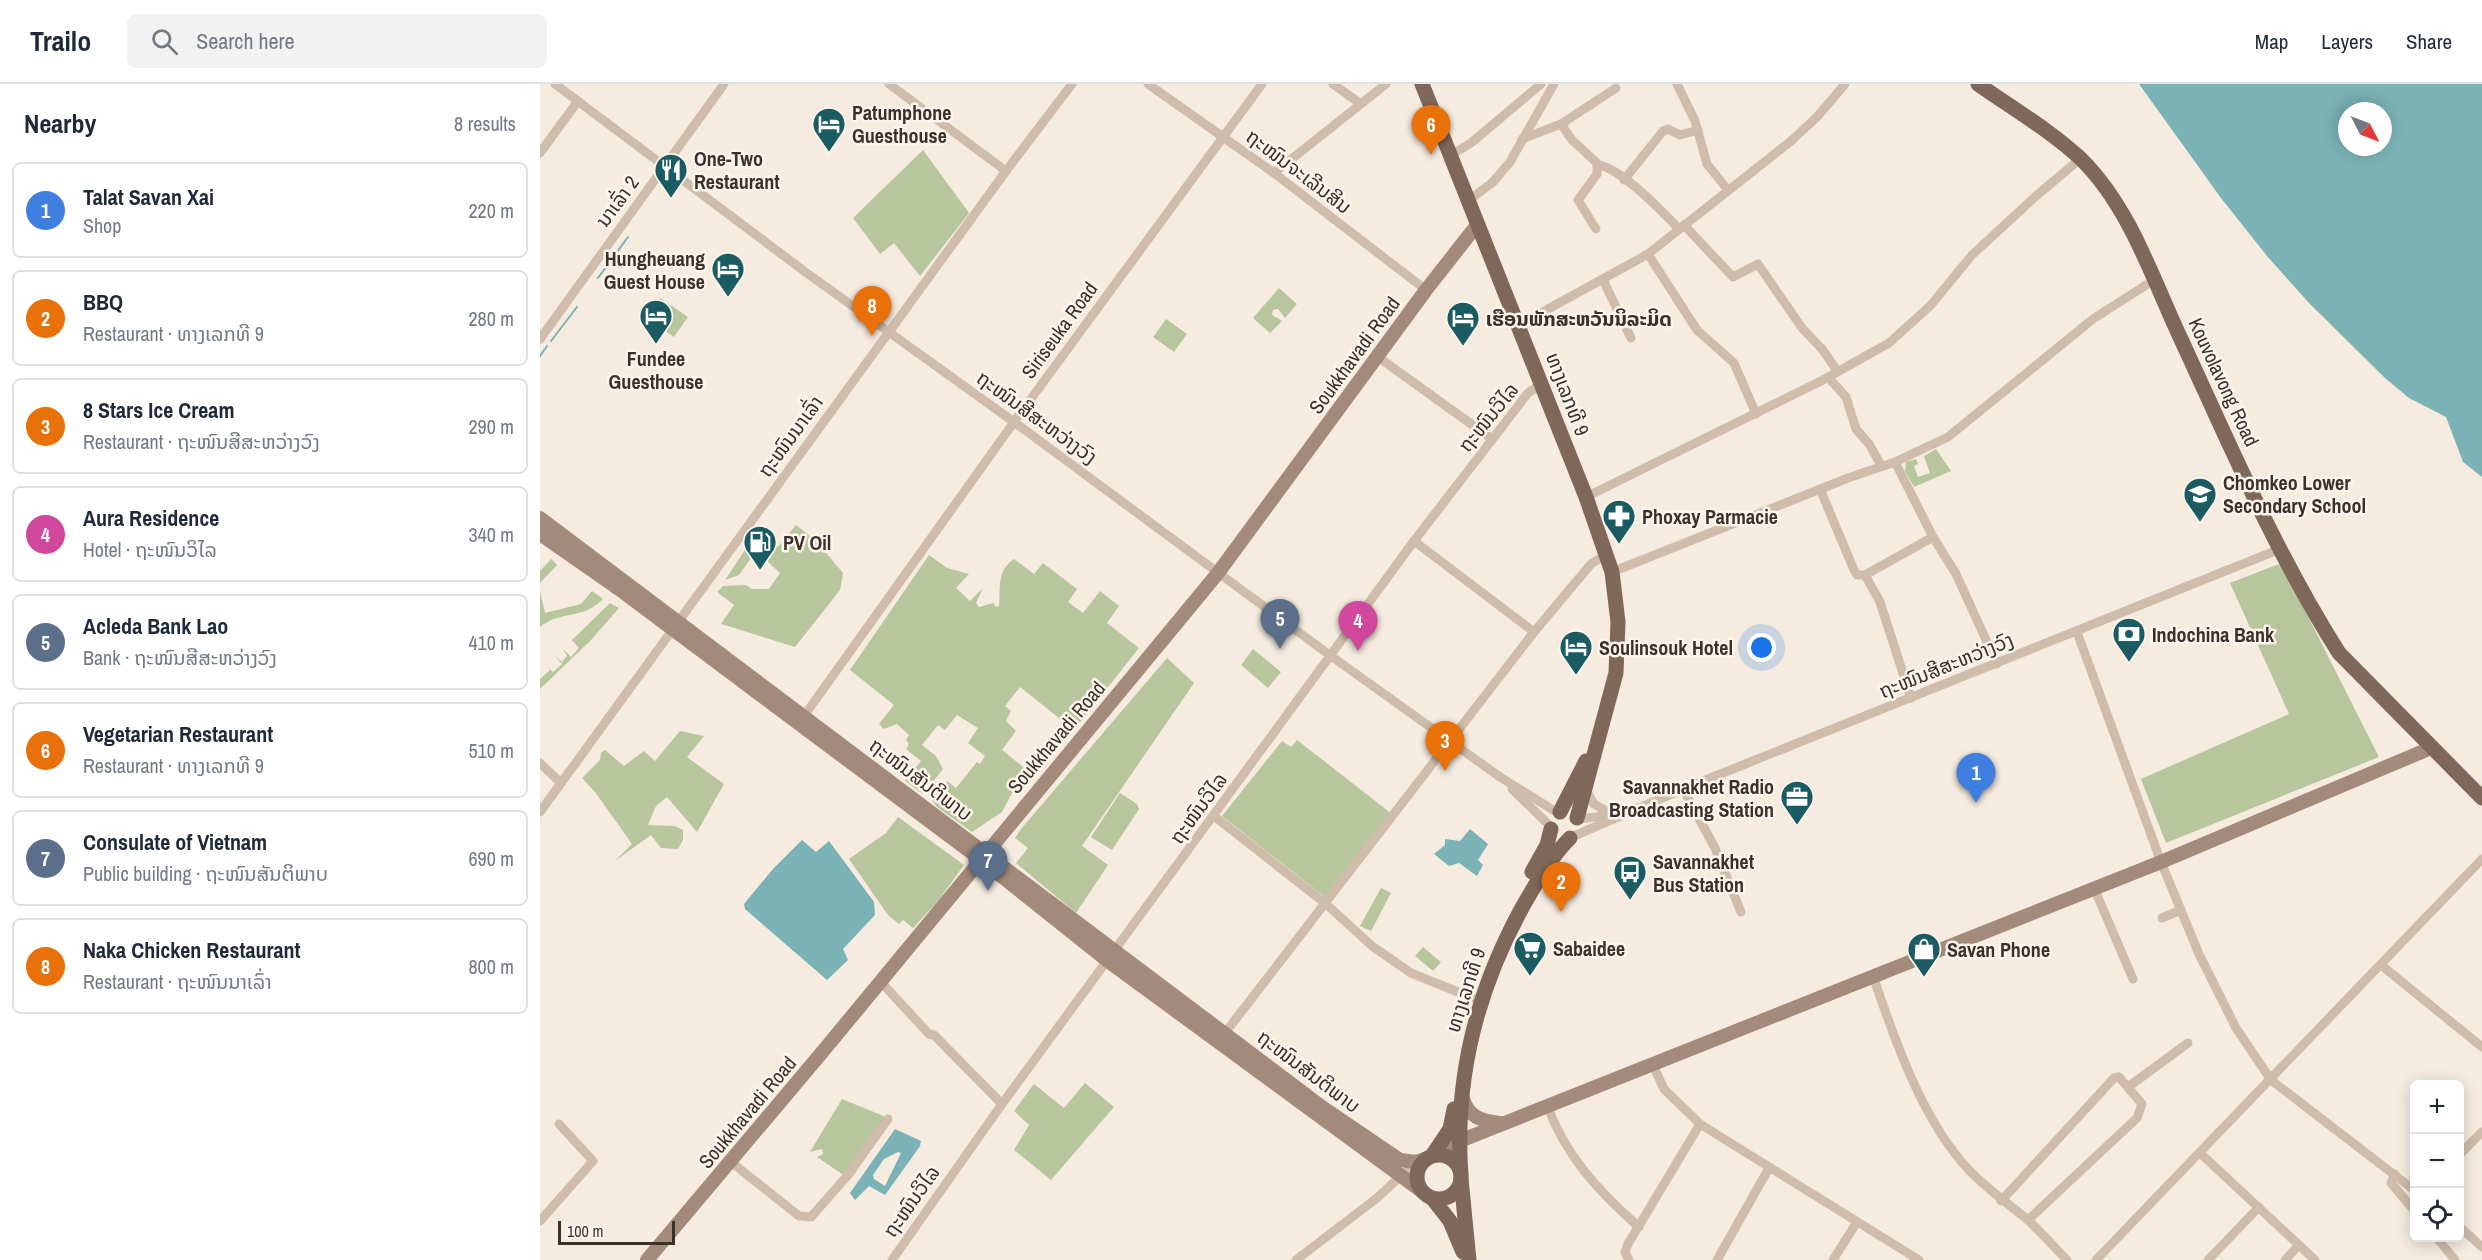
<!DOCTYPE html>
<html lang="en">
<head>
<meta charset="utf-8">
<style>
  :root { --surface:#fff; --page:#f2f2f3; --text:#1f2937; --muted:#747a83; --line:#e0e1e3; --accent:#d93025 }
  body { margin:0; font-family:"Archivo Narrow","Noto Sans Lao",sans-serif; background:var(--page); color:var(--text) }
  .controls { position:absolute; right:18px; bottom:18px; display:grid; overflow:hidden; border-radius:9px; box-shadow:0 3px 15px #0003 }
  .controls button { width:54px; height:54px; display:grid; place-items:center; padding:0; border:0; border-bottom:2px solid var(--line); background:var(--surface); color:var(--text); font:30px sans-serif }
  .compass { position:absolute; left:1798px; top:18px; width:54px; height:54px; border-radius:50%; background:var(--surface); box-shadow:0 3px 15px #0003; rotate:132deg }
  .scale { position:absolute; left:18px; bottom:15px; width:117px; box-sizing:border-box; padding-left:6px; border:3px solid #3c302a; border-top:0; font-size:16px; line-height:21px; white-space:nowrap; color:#3c302a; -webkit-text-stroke:4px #fcf5ed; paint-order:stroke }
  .you { position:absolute; left:1222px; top:564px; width:21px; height:21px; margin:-15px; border:4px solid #fff; border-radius:50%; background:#1a73e8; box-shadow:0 0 0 9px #1a73e833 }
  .badge { display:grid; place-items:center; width:39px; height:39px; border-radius:50%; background:var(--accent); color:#fff; font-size:20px; font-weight:700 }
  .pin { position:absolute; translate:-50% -50px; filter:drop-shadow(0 2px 3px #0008) }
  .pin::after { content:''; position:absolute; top:32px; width:21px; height:18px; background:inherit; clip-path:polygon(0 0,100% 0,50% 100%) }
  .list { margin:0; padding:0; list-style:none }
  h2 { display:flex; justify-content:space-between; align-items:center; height:78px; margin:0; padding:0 24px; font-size:26px }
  h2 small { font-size:20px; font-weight:400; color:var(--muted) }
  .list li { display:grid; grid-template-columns:39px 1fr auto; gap:18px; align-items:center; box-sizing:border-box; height:96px; margin:0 12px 12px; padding:0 12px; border:2px solid var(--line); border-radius:9px }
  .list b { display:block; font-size:22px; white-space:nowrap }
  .list p { margin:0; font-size:20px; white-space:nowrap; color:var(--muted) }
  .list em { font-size:20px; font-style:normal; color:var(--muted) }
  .icon { flex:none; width:33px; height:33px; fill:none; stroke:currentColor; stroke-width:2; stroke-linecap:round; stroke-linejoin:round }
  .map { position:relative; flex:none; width:1942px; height:1176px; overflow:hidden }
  header { display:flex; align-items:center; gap:36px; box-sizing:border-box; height:84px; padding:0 30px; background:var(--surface); border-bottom:2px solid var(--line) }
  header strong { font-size:28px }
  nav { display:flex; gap:33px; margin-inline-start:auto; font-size:21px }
  .search { width:420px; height:54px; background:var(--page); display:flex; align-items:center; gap:15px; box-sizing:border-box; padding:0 21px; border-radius:9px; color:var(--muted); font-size:22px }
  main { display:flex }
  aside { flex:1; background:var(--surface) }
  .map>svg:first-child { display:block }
</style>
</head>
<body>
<header>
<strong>Trailo</strong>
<div class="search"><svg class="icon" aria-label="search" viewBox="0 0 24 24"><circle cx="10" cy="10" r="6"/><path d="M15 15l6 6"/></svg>Search here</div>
<nav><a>Map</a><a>Layers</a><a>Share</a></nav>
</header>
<main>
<aside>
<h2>Nearby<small>8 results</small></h2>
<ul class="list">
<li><span class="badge" style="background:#3f7fe0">1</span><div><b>Talat Savan Xai</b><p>Shop</p></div><em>220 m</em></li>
<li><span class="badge" style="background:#e8710a">2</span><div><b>BBQ</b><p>Restaurant · ທາງເລກທີ 9</p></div><em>280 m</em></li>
<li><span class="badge" style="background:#e8710a">3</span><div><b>8 Stars Ice Cream</b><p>Restaurant · ຖະໜົນສີສະຫວ່າງວົງ</p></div><em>290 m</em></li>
<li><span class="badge" style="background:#d1479c">4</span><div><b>Aura Residence</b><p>Hotel · ຖະໜົນວິໄລ</p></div><em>340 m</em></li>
<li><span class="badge" style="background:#5c6f8a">5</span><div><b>Acleda Bank Lao</b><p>Bank · ຖະໜົນສີສະຫວ່າງວົງ</p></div><em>410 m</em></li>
<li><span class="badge" style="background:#e8710a">6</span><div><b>Vegetarian Restaurant</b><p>Restaurant · ທາງເລກທີ 9</p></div><em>510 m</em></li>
<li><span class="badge" style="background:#5c6f8a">7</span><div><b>Consulate of Vietnam</b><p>Public building · ຖະໜົນສັນຕິພາບ</p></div><em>690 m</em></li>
<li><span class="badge" style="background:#e8710a">8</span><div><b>Naka Chicken Restaurant</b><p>Restaurant · ຖະໜົນນາເລົ່າ</p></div><em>800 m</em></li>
</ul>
</aside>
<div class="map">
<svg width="1942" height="1176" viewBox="0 0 1942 1176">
  <rect width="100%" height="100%" fill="#f5ebdf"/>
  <g fill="#b8c69d">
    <path d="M383,66L429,129L380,192L354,159L340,170L313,134Z"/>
    <path d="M739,204L757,220L745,234L738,225L733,226L732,231L742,237L730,249L713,234Z"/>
    <path d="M120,214L148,233L134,253L106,234Z"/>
    <path d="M626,235L647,250L634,268L613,253Z"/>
    <path d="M1396,365L1411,387L1374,403L1365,387L1366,378L1376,375L1378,380L1374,382L1378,393L1390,389L1384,372Z"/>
    <path d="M256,441L276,457L303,489L300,506L255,563L181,540L194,521L177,508L183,502L206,501L212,505H229L240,489L228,478L221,451L238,463Z"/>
    <path d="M211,457L215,468L199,491L185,496Z"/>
    <path d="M389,471L407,484L429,490L416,504L430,517L443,504L436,519L439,523L453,519L456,523L459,522C461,504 456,487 474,475L494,490L503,479L537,505L528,518L543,529L560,507L579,522L567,539L599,564L534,646L480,603L465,622L471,627L466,637L476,647L462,666L492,690L472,709L462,728L432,748L397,723L392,716L407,697L416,704L437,678L440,680L445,672L428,659L438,644L417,631L405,646L398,641L382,661L396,672L403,685L383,710L365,697L381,677L366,665L369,660L366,656L369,651L357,640L344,645L339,640L354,621L310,586Z"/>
    <path d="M11,475L17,481L0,499V487Z"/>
    <path d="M1739,480L1744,485L1839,673L1626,759L1601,695L1749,630L1690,499Z"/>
    <path d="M0,507L5,529L41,520L52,507L63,515C41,537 23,525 0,543Z"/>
    <path d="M70,519L79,524L51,556L0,605V595L10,586L5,580L13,588L22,580L15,572L22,578L27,572L23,565L31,573L39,564L32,556Z"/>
    <path d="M713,565L741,588L728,604L701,581Z"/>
    <path d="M627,574L654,599L542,762L568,781L536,829L476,779L488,764L475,754L481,745Z"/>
    <path d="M140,647L164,652L147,673L184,700L157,748L127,713L116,722L108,741L135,742L143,746V756L138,765L121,764L111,751L75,777L92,760L55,708L42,694L60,676L61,669L65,666L84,682L104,667L115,677Z"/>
    <path d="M757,656L852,730L786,814L682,732L742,657L751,663Z"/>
    <path d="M580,709L597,720L599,725L572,766L551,753Z"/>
    <path d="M358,733L424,781L398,817L373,844L363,836L359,840L348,831L309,775L346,749Z"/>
    <path d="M841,804L851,809L831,847L820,842Z"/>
    <path d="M883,863L901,878L893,887L875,872Z"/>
    <path d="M545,999L574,1023L511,1096L474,1066L489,1041L474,1027L494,1000L524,1024Z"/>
    <path d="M302,1015L346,1033L305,1092L277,1073L283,1070L282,1065L270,1068Z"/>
  </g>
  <g fill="#7bb2b5" fill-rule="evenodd">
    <path d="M1599,0H1942V393L1923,378L1906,333L1869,314L1845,294L1769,219L1727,172L1681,114ZM1807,27H1843V63H1807Z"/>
    <path d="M930,745L948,760L938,776L943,781L937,792L919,779L909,782L894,770L905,761V755L920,757Z"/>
    <path d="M262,756L276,768L289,757L334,818L335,831L303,865L308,876L287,896L205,825L204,820L233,785Z"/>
    <path d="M355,1045L381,1057L380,1062L345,1111L329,1102L315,1116L310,1109ZM358,1068L361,1069L345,1102L334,1095L333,1091L344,1075Z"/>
  </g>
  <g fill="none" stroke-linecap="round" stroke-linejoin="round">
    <g stroke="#7bb2b5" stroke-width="2">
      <path d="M58,194L88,153"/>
      <path d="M11,257L37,223"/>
      <path d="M0,272L7,262"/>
    </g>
    <g stroke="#cfbcaa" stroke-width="9">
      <path d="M15,0L264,187L474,338L791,572L960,693L1018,729"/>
      <path d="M349,0L466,87"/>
      <path d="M608,0L734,89L886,206"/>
      <path d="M793,0L821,20"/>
      <path d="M1137,0L1155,37L1167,80L1188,106"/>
      <path d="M1021,40L1076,4"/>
      <path d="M982,55L1021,40L1032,56L1057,79V90L1038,116L1056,145"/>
      <path d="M0,69L38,17"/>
      <path d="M911,71L931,59L1001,0"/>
      <path d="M1058,81C1079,83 1123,128 1139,145"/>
      <path d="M734,89L846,0"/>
      <path d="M1084,96L1123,47L1128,45L1140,51L1158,46"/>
      <path d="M928,117L953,98L970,78L1014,0"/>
      <path d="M1144,141L1193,193L1218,180L1262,244L1283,266L1297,287"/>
      <path d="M1108,170L1157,246L1194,279L1216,330"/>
      <path d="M1063,196L1091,254"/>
      <path d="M979,241L1108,170L1251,57L1277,33L1305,0"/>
      <path d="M0,255L184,0"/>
      <path d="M838,273L952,355"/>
      <path d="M1288,293L1306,313L1316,345L1329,360L1341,381"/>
      <path d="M1355,378L1393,453L1416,490L1457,580"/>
      <path d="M1280,405L1314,486L1317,491H1325L1340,518L1371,614"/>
      <path d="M1046,413L1283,296L1349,259L1391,221L1432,171L1496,112L1540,75"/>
      <path d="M874,457L994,548"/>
      <path d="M1072,488L1308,394L1355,378L1408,353L1553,235L1614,196"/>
      <path d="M1325,491L1393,453"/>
      <path d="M1537,548L1621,778L1659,870L1696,944L1731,996L1874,1106"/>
      <path d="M264,632L474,338L722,0"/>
      <path d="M0,679L21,699"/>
      <path d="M1045,704L1054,720L1072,730"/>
      <path d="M972,705L1011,743"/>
      <path d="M1143,705L1175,764L1201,828"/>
      <path d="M0,728L466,87L532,0"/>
      <path d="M674,732L786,820L832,862L871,889L933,914"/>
      <path d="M1038,735L1083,730"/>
      <path d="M1034,752L1143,705L1740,465"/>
      <path d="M1554,804L1593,895"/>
      <path d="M1622,834L1641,826"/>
      <path d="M1841,881L1942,963"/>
      <path d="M1333,892C1354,954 1383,1039 1430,1087C1448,1106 1469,1120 1489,1137C1502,1149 1514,1163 1527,1176"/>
      <path d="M340,897L389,950L394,951L462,1020"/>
      <path d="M685,949L994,548L1051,480L1067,470"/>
      <path d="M1112,979L1124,1005L1160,1040L1379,1176"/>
      <path d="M1588,1003L1648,959"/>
      <path d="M1007,1021C1025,1071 1059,1108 1099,1143"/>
      <path d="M1660,1069L1775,1176"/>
      <path d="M1920,1070L1942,1048"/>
      <path d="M191,1078L259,1132L271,1133L309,1090L348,1035"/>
      <path d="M1855,1090L1851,1099L1874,1126"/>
      <path d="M1461,1117L1574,994L1579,993L1602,1020L1597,1034L1488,1136"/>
      <path d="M0,1137L53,1077L19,1040"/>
      <path d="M1920,1143L1942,1163"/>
      <path d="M1897,1154L1915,1176"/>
      <path d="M352,1176L462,1020L874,457L988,309L1001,300"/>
      <path d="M756,1176L837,1114L876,1078"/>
      <path d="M1089,1176L1085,1168L1088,1160L1160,1040"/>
      <path d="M1177,1176L1229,1084"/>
      <path d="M1293,1176L1317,1138"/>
      <path d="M1556,1176L1942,775"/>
      <path d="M1668,1176L1719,1123"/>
      <path d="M1745,1176L1758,1162"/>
    </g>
    <g stroke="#a38a7a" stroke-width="14">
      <path d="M0,434L782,1023L860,1076L876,1078L888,1074"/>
      <path d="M0,450L79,505L440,775L568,877L883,1108"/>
      <path d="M923,1014C928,1033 941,1037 960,1039"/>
      <path d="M897,1066L1621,778L1891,664"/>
      <path d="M107,1176L284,966L678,489L886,206L937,141"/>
    </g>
    <g stroke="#7f675a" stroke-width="15">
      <path d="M882,0L1046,413L1072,488L1078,538L1076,589L1037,734"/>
      <path d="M1438,0C1472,24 1511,47 1541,75C1589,122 1612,193 1640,253C1689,359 1736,470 1799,569L1942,714"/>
      <path d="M1020,728L1046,677"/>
      <path d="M992,788L1007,761L1011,745"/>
      <circle cx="899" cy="1093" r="22"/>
      <path d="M892,1072L910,1045L914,1025"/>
      <path d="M921,1091C914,995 937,905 983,822C997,798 1010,774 1030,754"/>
      <path d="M921,1095L929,1176"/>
      <path d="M892,1114L910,1137L923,1168"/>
    </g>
  </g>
  <defs>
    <g id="hotel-pin" transform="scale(1.725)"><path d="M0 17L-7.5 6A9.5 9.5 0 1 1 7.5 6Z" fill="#1b5c62" stroke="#fcf5ed"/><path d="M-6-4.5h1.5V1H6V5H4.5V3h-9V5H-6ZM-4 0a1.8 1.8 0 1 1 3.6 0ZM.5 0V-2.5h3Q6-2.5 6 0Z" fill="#fff"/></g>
    <g id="restaurant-pin" transform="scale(1.725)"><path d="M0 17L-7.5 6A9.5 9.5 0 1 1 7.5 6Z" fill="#1b5c62" stroke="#fcf5ed"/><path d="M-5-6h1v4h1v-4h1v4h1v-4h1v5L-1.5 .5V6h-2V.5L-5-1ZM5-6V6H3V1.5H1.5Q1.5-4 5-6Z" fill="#fff"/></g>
    <g id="school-pin" transform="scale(1.725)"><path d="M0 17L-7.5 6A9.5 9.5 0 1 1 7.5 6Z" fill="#1b5c62" stroke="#fcf5ed"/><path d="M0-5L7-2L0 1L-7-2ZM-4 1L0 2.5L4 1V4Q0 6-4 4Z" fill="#fff"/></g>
    <g id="pharmacy-pin" transform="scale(1.725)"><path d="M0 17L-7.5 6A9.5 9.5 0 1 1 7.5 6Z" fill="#1b5c62" stroke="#fcf5ed"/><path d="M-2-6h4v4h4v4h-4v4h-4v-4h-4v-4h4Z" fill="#fff"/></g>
    <g id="fuel-pin" transform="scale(1.725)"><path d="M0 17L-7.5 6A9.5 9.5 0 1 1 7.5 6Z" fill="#1b5c62" stroke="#fcf5ed"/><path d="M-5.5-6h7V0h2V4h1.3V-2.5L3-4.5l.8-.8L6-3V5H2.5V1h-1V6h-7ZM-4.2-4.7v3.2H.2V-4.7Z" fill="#fff"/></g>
    <g id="bank-pin" transform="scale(1.725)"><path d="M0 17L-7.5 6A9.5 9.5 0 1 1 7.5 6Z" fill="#1b5c62" stroke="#fcf5ed"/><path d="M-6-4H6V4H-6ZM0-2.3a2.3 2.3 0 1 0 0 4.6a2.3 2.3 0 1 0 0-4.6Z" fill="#fff"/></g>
    <g id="office-pin" transform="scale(1.725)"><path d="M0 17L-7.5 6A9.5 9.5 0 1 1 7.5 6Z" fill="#1b5c62" stroke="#fcf5ed"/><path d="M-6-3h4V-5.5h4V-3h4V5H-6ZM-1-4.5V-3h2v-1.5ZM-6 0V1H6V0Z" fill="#fff"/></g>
    <g id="bus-pin" transform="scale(1.725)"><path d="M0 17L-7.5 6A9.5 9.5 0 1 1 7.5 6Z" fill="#1b5c62" stroke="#fcf5ed"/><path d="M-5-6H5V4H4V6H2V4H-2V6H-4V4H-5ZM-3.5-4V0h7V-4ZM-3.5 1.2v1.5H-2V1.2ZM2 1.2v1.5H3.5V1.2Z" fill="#fff"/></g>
    <g id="supermarket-pin" transform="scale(1.725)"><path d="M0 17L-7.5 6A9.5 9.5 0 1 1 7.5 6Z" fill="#1b5c62" stroke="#fcf5ed"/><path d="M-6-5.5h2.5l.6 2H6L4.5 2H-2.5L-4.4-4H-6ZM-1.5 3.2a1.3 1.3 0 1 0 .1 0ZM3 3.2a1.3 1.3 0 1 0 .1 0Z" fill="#fff"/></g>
    <g id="shop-pin" transform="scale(1.725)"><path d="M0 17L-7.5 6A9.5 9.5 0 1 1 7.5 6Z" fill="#1b5c62" stroke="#fcf5ed"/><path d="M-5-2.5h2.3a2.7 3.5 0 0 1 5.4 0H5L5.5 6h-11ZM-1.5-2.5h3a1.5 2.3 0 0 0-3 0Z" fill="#fff"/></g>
  </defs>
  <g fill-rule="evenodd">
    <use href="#hotel-pin" x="289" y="40"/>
    <use href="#restaurant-pin" x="131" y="86"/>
    <use href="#hotel-pin" x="188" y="185"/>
    <use href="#hotel-pin" x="116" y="232"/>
    <use href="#hotel-pin" x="923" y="234"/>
    <use href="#school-pin" x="1660" y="410"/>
    <use href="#pharmacy-pin" x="1079" y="432"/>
    <use href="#fuel-pin" x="220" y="458"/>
    <use href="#bank-pin" x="1589" y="550"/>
    <use href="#hotel-pin" x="1036" y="563"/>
    <use href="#office-pin" x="1257" y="713"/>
    <use href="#bus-pin" x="1090" y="788"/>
    <use href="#supermarket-pin" x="990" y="864"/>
    <use href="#shop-pin" x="1384" y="865"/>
  </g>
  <g text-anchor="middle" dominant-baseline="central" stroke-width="5" stroke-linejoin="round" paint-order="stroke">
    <g font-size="20" font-weight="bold" fill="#3c302a" stroke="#fcf5ed" text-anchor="start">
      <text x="312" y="28">Patumphone<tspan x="312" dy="23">Guesthouse</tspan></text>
      <text x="154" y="74">One-Two<tspan x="154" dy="23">Restaurant</tspan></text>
      <text x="165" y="174" text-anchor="end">Hungheuang<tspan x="165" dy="23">Guest House</tspan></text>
      <text x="946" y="234">ເຮືອນພັກສະຫວັນນິລະມິດ</text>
      <text x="116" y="274" text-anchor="middle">Fundee<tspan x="116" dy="23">Guesthouse</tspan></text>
      <text x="1683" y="398">Chomkeo Lower<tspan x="1683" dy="23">Secondary School</tspan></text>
      <text x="1102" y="432">Phoxay Parmacie</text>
      <text x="243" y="458">PV Oil</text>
      <text x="1612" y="550">Indochina Bank</text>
      <text x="1059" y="563">Soulinsouk Hotel</text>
      <text x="1234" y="702" text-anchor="end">Savannakhet Radio<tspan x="1234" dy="23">Broadcasting Station</tspan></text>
      <text x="1113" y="777">Savannakhet<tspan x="1113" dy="23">Bus Station</tspan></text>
      <text x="1013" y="864">Sabaidee</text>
      <text x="1407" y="865">Savan Phone</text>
    </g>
    <g font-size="20" fill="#3c302a" stroke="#fcf5ed">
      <text transform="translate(759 87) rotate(37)">ຖະໜົນຈະເລີນສິນ</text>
      <text transform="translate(77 117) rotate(-54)">ນາເລົ່າ 2</text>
      <text transform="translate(519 246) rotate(-54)">Siriseuka Road</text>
      <text transform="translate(814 271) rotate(-54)">Soukkhavadi Road</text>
      <text transform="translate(1684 298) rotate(65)">Kouvolavong Road</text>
      <text transform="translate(1028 310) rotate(69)">ທາງເລກທີ 9</text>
      <text transform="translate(497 333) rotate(36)">ຖະໜົນສີສະຫວ່າງວົງ</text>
      <text transform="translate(948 333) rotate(-51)">ຖະໜົນວິໄລ</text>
      <text transform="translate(250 352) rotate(-54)">ຖະໜົນນາເລົ່າ</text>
      <text transform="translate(1406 581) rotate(-22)">ຖະໜົນສີສະຫວ່າງວົງ</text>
      <text transform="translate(516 653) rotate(-50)">Soukkhavadi Road</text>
      <text transform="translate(381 695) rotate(37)">ຖະໜົນສັນຕິພາບ</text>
      <text transform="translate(658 724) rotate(-54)">ຖະໜົນວິໄລ</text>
      <text transform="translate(925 906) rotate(-72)">ທາງເລກທີ 9</text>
      <text transform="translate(769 987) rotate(37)">ຖະໜົນສັນຕິພາບ</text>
      <text transform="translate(207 1028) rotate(-50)">Soukkhavadi Road</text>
      <text transform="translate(371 1117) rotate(-55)">ຖະໜົນວິໄລ</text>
    </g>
  </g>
</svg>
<div class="controls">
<button>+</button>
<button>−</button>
<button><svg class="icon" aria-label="locate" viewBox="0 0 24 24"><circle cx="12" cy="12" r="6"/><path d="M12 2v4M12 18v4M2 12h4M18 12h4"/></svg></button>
</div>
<svg class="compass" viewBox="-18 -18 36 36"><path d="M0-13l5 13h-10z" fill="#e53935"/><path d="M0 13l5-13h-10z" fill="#747a83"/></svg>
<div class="scale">100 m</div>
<div class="you"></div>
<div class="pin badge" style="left:1436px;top:719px;background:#3f7fe0">1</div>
<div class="pin badge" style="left:1021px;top:828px;background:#e8710a">2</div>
<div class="pin badge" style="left:905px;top:687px;background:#e8710a">3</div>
<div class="pin badge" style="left:818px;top:567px;background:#d1479c">4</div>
<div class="pin badge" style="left:740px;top:565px;background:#5c6f8a">5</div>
<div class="pin badge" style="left:891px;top:71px;background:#e8710a">6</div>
<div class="pin badge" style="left:448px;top:807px;background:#5c6f8a">7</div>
<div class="pin badge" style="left:332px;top:252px;background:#e8710a">8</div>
</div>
</main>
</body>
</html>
